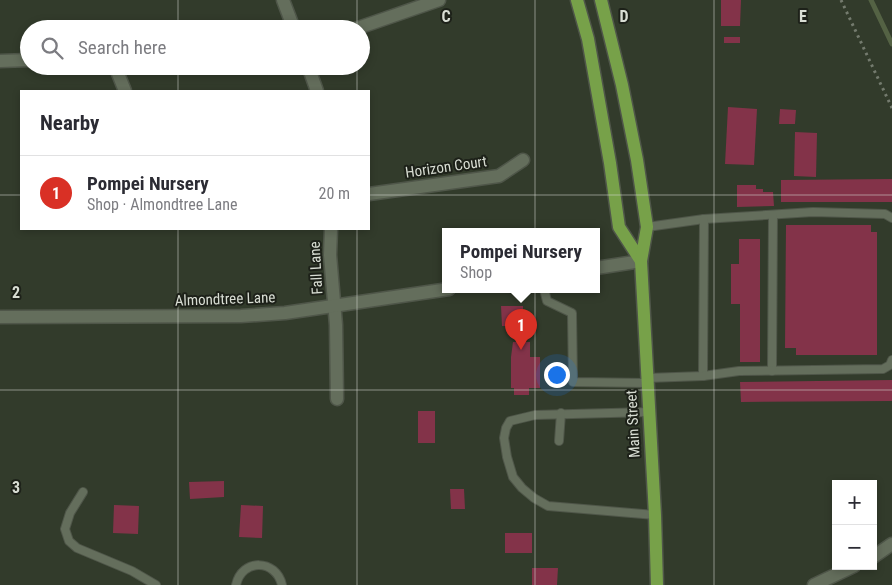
<!DOCTYPE html>
<html lang="en">
<head>
<meta charset="utf-8">
<style>
  :root { --surface:#fff; --page:#f2f2f3; --text:#2b2b33; --muted:#7c7c81; --line:#e1e1e2; --accent:#d93025 }
  body { margin:0; font-family:"Roboto Condensed",sans-serif; background:var(--page); color:var(--text) }
  .controls { position:absolute; right:15px; bottom:15px; display:grid; overflow:hidden; border-radius:0px; box-shadow:0 2px 8px #0003 }
  .controls button { width:45px; height:45px; display:grid; place-items:center; padding:0; border:0; border-bottom:1px solid var(--line); background:var(--surface); color:var(--text); font:25px sans-serif }
  .you { position:absolute; left:556px; top:374px; width:18px; height:18px; margin:-12px; border:4px solid #fff; border-radius:50%; background:#1a73e8; box-shadow:0 0 0 8px #1a73e833 }
  .badge { display:grid; place-items:center; width:32px; height:32px; border-radius:50%; background:var(--accent); color:#fff; font-size:16px; font-weight:700 }
  .pin { position:absolute; translate:-50% -41px; filter:drop-shadow(0 1px 2px #0008) }
  .pin::after { content:''; position:absolute; top:26px; width:18px; height:15px; background:inherit; clip-path:polygon(0 0,100% 0,50% 100%) }
  .popup { position:absolute; left:442px; top:228px; width:158px; height:65px; box-sizing:border-box; display:grid; place-content:center; border-radius:0px; background:var(--surface); filter:drop-shadow(0 1px 4px #0005); font-size:16px; white-space:nowrap; color:var(--muted) }
  .popup b { font-size:19px; color:var(--text) }
  .popup::after { content:''; position:absolute; left:50%; top:100%; margin-left:-10px; border:10px solid transparent; border-top-color:var(--surface) }
  .list { margin:0; padding:0; list-style:none }
  h2 { display:flex; justify-content:space-between; align-items:center; height:65px; margin:0; padding:0 20px; font-size:21px }
  h2 small { font-size:16px; font-weight:400; color:var(--muted) }
  .list li { display:grid; grid-template-columns:32px 1fr auto; gap:15px; align-items:center; box-sizing:border-box; height:75px; padding:0 20px; border-top:1px solid var(--line) }
  .list b { display:block; font-size:19px; white-space:nowrap }
  .list p { margin:0; font-size:16px; white-space:nowrap; color:var(--muted) }
  .list em { font-size:16px; font-style:normal; color:var(--muted) }
  .icon { flex:none; width:28px; height:28px; fill:none; stroke:currentColor; stroke-width:2; stroke-linecap:round; stroke-linejoin:round }
  .map { position:relative; flex:none; width:892px; height:585px; overflow:hidden }
  .search { position:absolute; background:var(--surface); box-shadow:0 2px 8px #0003; left:20px; top:20px; width:350px; height:55px; display:flex; align-items:center; gap:12px; box-sizing:border-box; padding:0 18px; border-radius:28px; color:var(--muted); font-size:19px }
  .panel { position:absolute; background:var(--surface); box-shadow:0 2px 8px #0003; left:20px; top:90px; width:350px; height:140px; border-radius:0px }
  .map>svg:first-child { display:block }
</style>
</head>
<body>
<div class="map">
<svg width="892" height="585" viewBox="0 0 892 585">
  <rect width="100%" height="100%" fill="#323b2b"/>
  <g fill="none" stroke-linecap="round" stroke-linejoin="round">
    <path stroke="#546244" stroke-width="5" d="M871,0L892,44"/>
  </g>
  <g fill="#833349">
    <path d="M721,0H741L740,26H721Z"/>
    <rect x="724" y="37" width="16" height="6"/>
    <path d="M728,107L757,109L754,165L725,164Z"/>
    <path d="M780,109L796,110L795,124H779Z"/>
    <path d="M795,132L817,133L816,177L794,176Z"/>
    <path d="M892,179V202H781V180Z"/>
    <path d="M737,185H756V189H763V192H773L774,206L737,207Z"/>
    <path d="M786,225H871V232H877V355H796V348H785Z"/>
    <path d="M739,239H760V362H740V304H731V264H739Z"/>
    <path d="M501,306H523V321H526V342H530V357H540V388H529V395H514V388H511V357L513,342H516V326H502Z"/>
    <path d="M892,380V401L741,402L740,382Z"/>
    <rect x="418" y="411" width="17" height="32"/>
    <path d="M224,481V497L190,499L189,482Z"/>
    <path d="M450,489H464L465,509H451Z"/>
    <path d="M114,505L139,506L138,534L113,533Z"/>
    <path d="M241,505L263,506L262,538L239,537Z"/>
    <rect x="505" y="533" width="27" height="20"/>
    <path d="M532,568H558L557,585H532Z"/>
  </g>
  <g fill="none" stroke-linecap="round" stroke-linejoin="round">
    <g stroke="#4f5649" stroke-width="10">
      <g id="lane">
        <path d="M647,227L704,219L813,212L885,214L892,218"/>
        <path d="M544,289L547,301L572,313L573,382L647,383"/>
        <path d="M772,371L773,215"/>
        <path d="M703,376L704,219"/>
        <path d="M647,378L703,376L739,371L883,369L890,365L892,360"/>
        <path d="M649,412L535,415L510,421L506,428L504,438L507,457L513,477L522,488L534,498L548,506L655,515"/>
        <path d="M559,441L561,413"/>
        <path d="M83,492L70,513L65,529L69,541L77,548L132,571L156,585"/>
        <path d="M236,585C242,558 276,559 282,585"/>
      </g>
    </g>
    <g stroke="#4f5649" stroke-width="15">
      <g id="street">
        <path d="M283,0L294,29"/>
        <path d="M355,29L439,0"/>
        <path d="M0,61L29,60"/>
        <path d="M115,66L125,91"/>
        <path d="M308,66L317,91"/>
        <path d="M369,194L499,176L523,160"/>
        <path d="M331,229L330,255L336,325L337,399"/>
        <path d="M596,268L641,261"/>
        <path d="M0,317L241,316L285,313L449,289"/>
        <path d="M873,557L892,544"/>
        <path d="M814,585L854,566"/>
      </g>
    </g>
    <g stroke="#4f5649" stroke-width="15">
      <g id="primary">
        <path d="M577,0L588,39L610,163L619,227L641,261"/>
        <path d="M601,0L622,85L637,160L647,227L641,261L655,515L657,585"/>
      </g>
    </g>
    <path stroke="#747b6e" stroke-width="3" stroke-dasharray="2.5 4" stroke-linecap="butt" d="M841,0L892,108"/>
    <use href="#lane" stroke="#646e5c" stroke-width="8"/>
    <use href="#street" stroke="#646e5c" stroke-width="12"/>
    <use href="#primary" stroke="#77a149" stroke-width="12"/>
  </g>
  <path fill="none" stroke="#d8ddd3" stroke-width="1" stroke-opacity="0.55" d="M178,0V29M357,0V29M535,0V585M714,0V585M178,66V91M357,66V91M0,195H21M369,195H892M178,229V585M357,229V585M0,390H892"/>
  <g text-anchor="middle" dominant-baseline="central" stroke-width="4" stroke-linejoin="round" paint-order="stroke">
    <g font-size="15" fill="#d8ddd3" stroke="#1d2119">
      <text transform="translate(446 167) rotate(-8)">Horizon Court</text>
      <text transform="translate(316 268) rotate(-93)">Fall Lane</text>
      <text transform="translate(225 299) rotate(-2)">Almondtree Lane</text>
      <text transform="translate(633 424) rotate(-93)">Main Street</text>
    </g>
  </g>
  <g font-size="16" text-anchor="middle" font-weight="bold" fill="#d8ddd3" stroke="#1d2119" stroke-width="4" stroke-linejoin="round" paint-order="stroke">
    <text x="446" y="22">C</text>
    <text x="624" y="22">D</text>
    <text x="803" y="22">E</text>
    <text x="16" y="298">2</text>
    <text x="16" y="493">3</text>
  </g>
</svg>
<div class="controls">
<button>+</button>
<button>−</button>
</div>
<div class="you"></div>
<div class="pin badge" style="left:521px;top:350px">1</div>
<div class="popup"><b>Pompei Nursery</b>Shop</div>
<div class="search"><svg class="icon" aria-label="search" viewBox="0 0 24 24"><circle cx="10" cy="10" r="6"/><path d="M15 15l6 6"/></svg>Search here</div>
<section class="panel">
<h2>Nearby<small></small></h2>
<ul class="list">
<li><span class="badge">1</span><div><b>Pompei Nursery</b><p>Shop · Almondtree Lane</p></div><em>20 m</em></li>
</ul>
</section>
</div>
</body>
</html>
